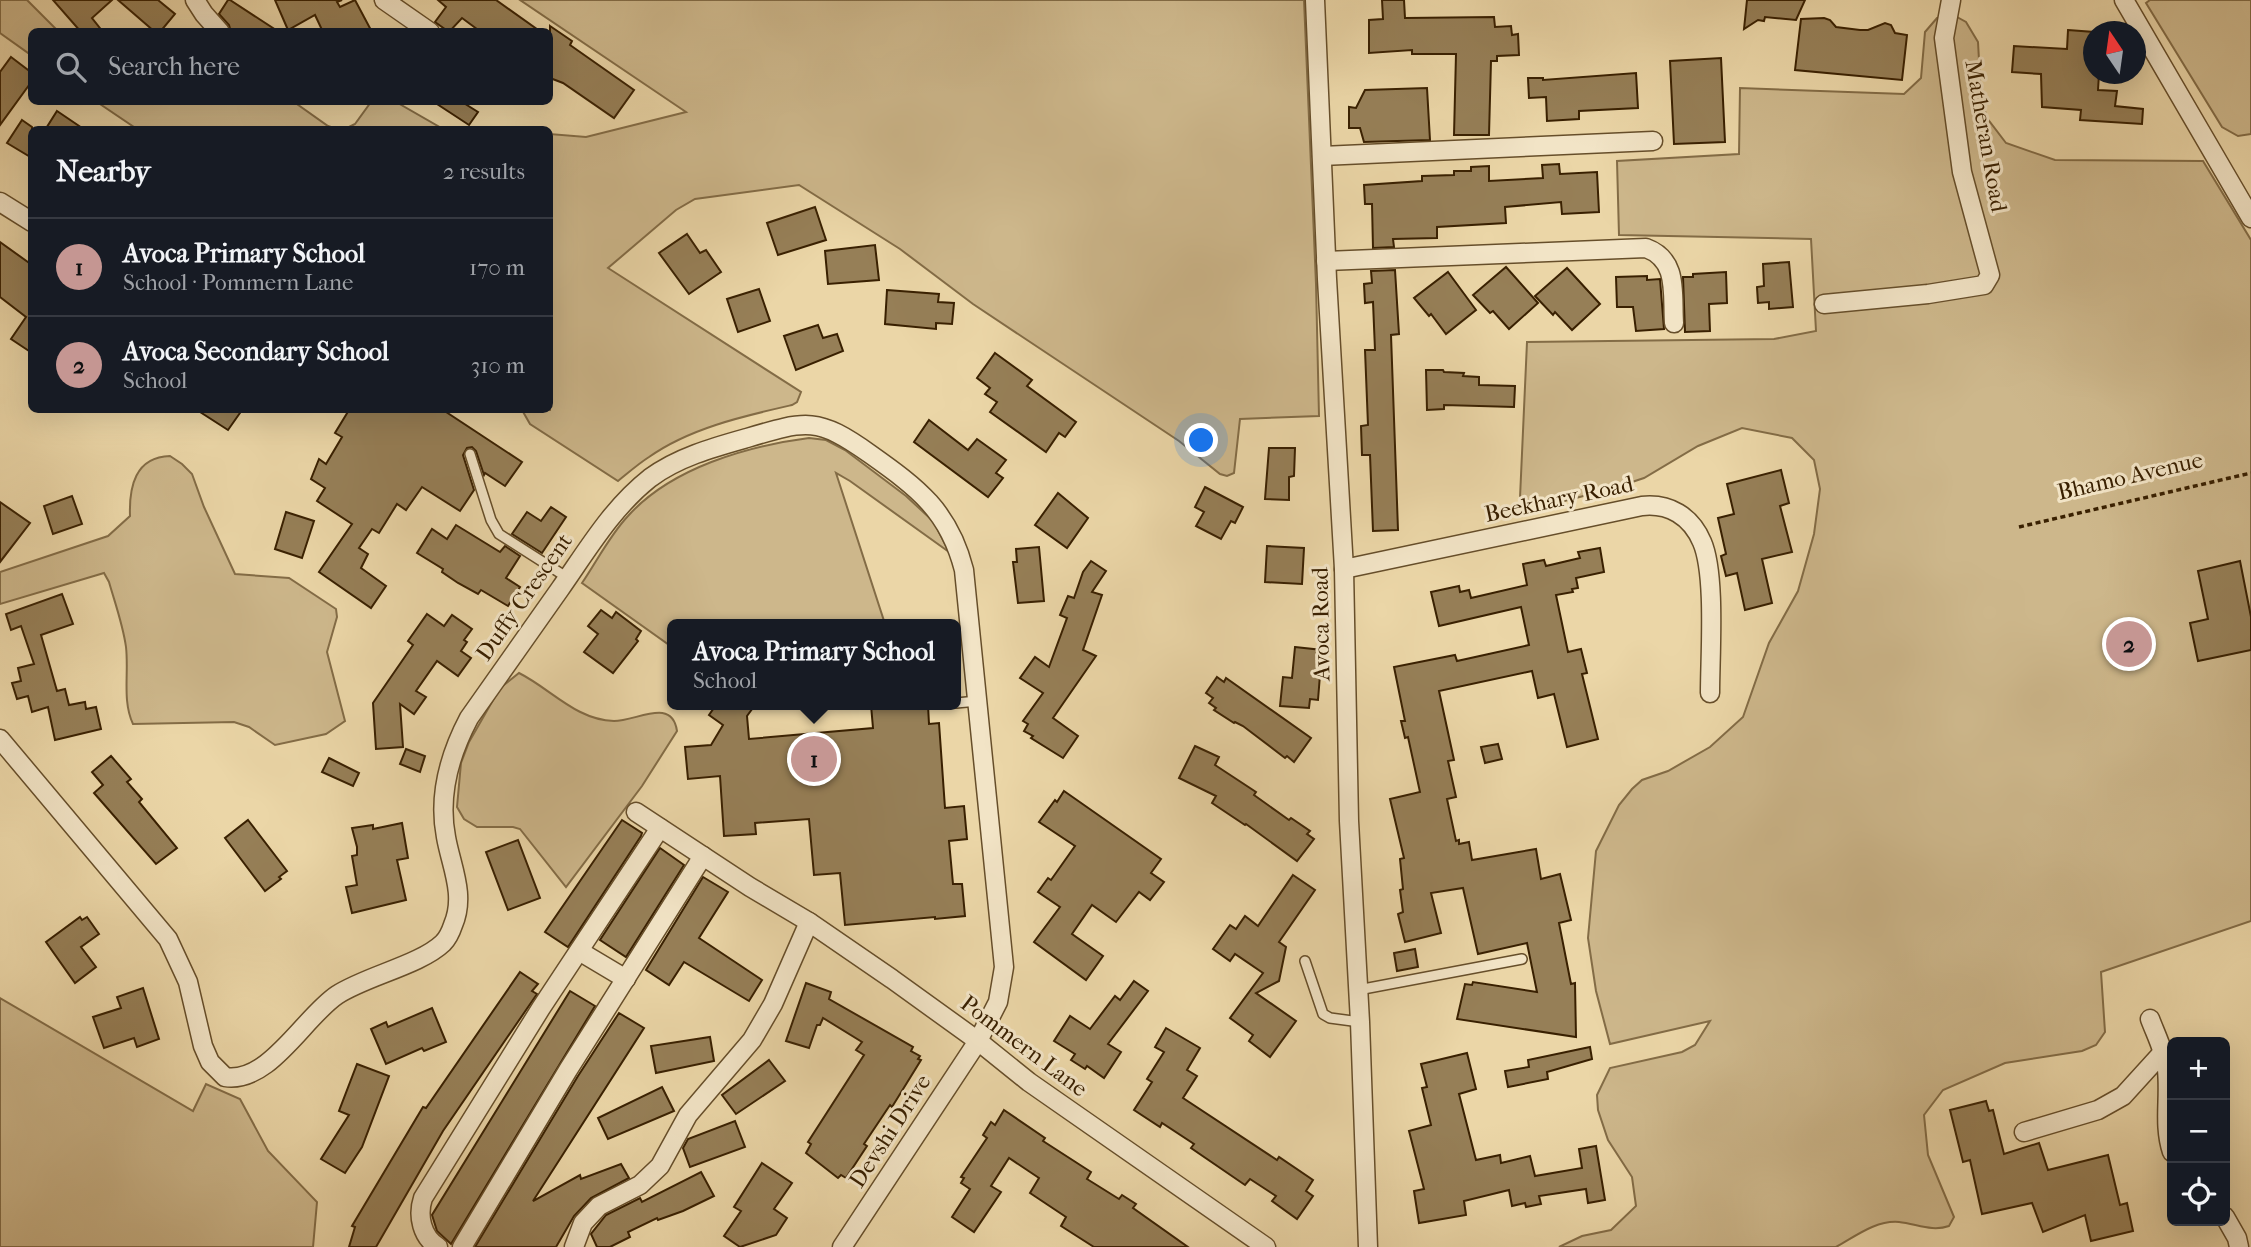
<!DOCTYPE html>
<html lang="en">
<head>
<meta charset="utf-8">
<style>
  :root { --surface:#171b24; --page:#242831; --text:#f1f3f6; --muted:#9ea1a6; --line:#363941; --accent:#c59692 }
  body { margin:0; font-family:"IM FELL French Canon",serif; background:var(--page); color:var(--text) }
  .controls { position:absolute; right:21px; bottom:21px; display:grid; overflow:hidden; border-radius:10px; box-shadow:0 7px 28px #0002 }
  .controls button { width:63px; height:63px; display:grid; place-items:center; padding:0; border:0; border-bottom:2px solid var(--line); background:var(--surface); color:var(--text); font:35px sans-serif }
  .compass { position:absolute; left:2083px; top:21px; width:63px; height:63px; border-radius:50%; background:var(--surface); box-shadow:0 7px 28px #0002; rotate:347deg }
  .you { position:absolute; left:1202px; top:441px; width:24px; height:24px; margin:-18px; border:5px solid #fff; border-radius:50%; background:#1a73e8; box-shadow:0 0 0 10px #1a73e833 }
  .badge { display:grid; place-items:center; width:46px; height:46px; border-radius:50%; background:var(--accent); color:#111; font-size:23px; font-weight:700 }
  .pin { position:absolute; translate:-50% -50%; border:4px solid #fff; box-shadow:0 2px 7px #0006 }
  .popup { position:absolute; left:667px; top:619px; width:294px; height:91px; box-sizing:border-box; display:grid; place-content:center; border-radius:10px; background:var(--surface); filter:drop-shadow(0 2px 5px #0005); font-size:23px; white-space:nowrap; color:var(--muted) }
  .popup b { font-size:26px; color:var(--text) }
  .popup::after { content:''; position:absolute; left:50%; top:100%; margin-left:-14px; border:14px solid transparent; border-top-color:var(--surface) }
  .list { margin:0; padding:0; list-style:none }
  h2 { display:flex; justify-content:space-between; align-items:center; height:91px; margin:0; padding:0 28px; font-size:30px }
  h2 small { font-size:23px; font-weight:400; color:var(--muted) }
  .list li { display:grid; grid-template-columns:46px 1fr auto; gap:21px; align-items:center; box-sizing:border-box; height:98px; padding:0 28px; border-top:2px solid var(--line) }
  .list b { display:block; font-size:26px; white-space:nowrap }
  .list p { margin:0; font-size:23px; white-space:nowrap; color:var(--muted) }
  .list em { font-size:23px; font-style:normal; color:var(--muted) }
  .icon { flex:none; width:38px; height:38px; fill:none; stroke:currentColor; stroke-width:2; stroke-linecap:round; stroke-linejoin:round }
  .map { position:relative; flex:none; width:2251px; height:1247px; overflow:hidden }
  .search { position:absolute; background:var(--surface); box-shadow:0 7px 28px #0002; left:28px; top:28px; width:525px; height:77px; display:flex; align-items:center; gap:18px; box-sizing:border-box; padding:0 24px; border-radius:10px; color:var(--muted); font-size:26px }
  .panel { position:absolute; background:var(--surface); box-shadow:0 7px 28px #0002; left:28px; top:126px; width:525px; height:287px; border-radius:10px }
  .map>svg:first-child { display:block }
</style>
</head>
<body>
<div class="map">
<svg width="2251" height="1247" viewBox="0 0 2251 1247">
  <rect width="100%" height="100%" fill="#ebd6a7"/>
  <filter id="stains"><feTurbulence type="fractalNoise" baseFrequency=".00286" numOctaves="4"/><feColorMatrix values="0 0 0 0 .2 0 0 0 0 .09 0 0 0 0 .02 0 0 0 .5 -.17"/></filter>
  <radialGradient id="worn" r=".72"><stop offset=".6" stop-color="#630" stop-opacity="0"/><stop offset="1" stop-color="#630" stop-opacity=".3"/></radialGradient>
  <g fill="#cdb78b" stroke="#836c46" stroke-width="2">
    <path d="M0,0H27L58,31L32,32L31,55L0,33Z"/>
    <path d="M520,0H1304L1316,284L1319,416L1240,419L1234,473L1227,476L1220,474L1179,441L973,304L900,249L799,185L695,199L676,210L608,268L801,392L797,402L792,405C744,416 690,428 649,457C638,464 628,473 618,481L530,424L522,410H550V134L586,137L686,112Z"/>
    <path d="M2150,0H2251V134L2238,136L2222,127L2146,3Z"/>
    <path d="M1957,17L1966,22L1978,42L1981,97L1987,118L2006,143L2055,160L2203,161L2251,240V921L2101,972L2105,1032L2096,1045L2082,1051L2005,1063L1943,1090L1924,1115L1928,1155L1954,1217L1949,1226C1932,1232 1917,1224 1899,1222C1876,1220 1856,1236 1836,1247H1559L1582,1236L1611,1230L1636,1206L1632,1177L1608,1140L1598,1110L1597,1095L1610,1068L1682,1052L1695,1045L1710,1021L1610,1044L1596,991L1588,938L1596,851L1619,805L1632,789L1642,780L1668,771L1710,747L1743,717L1769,643L1798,591L1814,534L1820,489L1814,460L1792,438L1742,428L1698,446L1644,478L1614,488L1553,504H1539L1520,498L1527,342L1774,339L1816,331L1811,239L1619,235L1617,161L1739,154L1740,88L1904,94L1921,78L1925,32L1937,18Z"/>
    <path d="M97,102H294L328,126L337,129H137Z"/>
    <path d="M371,102H396L443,129H345L355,124Z"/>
    <path d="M809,438L826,440L845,450L906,496L934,522L949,552L850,481L836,473L885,624H672V647L582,583C597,561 610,535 628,516C671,468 747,446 809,438Z"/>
    <path d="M170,456L182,464L192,474L204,507L235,574L289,578L336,609L337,617L327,652L345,721L326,734L275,745L249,727L234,722L133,724C122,701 129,673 126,647C123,625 115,603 109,582L104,573L0,604V572L108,536L130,516C129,487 135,457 170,456Z"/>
    <path d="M519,673C551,689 576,720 614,721C637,721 672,697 677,731L642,786L566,887L520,829L513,827H477L464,819L457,807L461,763L469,742L500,688Z"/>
    <path d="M0,998L193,1111L206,1084L240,1099L268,1151L317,1202L313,1247H0Z"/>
  </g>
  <g fill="#967f57" stroke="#392001" stroke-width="2">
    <path d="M53,0H112L92,18L103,32H81Z"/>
    <path d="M118,0H158L175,14L160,32H155Z"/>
    <path d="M228,0H230L279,32H231L229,25L219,14Z"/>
    <path d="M275,0H342L337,2L340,7L355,0L372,32H323L315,15L288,30Z"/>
    <path d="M438,0H496L541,32H481L462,18L449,32L435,22L446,7Z"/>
    <path d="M1382,0H1404L1405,18L1494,17L1495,27L1511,26L1512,35L1518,34L1519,55L1497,56V61H1491L1489,135H1454L1456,54H1412V50L1369,53V20L1383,19Z"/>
    <path d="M1747,0H1805L1796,20L1765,17L1764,21L1758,20L1744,29Z"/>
    <path d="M1824,18L1830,20L1836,27L1860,30H1868L1885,23L1891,25L1895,33L1907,35L1902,80L1795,70L1801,19Z"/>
    <path d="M550,26L572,41L570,45L634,90L614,118L563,83L550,78Z"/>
    <path d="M2068,30L2094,32V74H2099L2098,90L2117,91L2115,106L2143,109L2142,124L2080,120L2081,110L2042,107L2041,74L2012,72L2014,46L2067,49Z"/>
    <path d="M11,57L32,73V81L0,125V72Z"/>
    <path d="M1721,58L1725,142L1674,144L1670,61Z"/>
    <path d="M1636,73L1638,108L1579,111V119L1547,121L1546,97L1529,98L1528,78H1543V80Z"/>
    <path d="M1427,88L1430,140L1364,142L1360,128H1349V107L1356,108L1365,90Z"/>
    <path d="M434,102H462L478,112L469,125Z"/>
    <path d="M57,111L85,130H45Z"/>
    <path d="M22,120L32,127V158L7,143Z"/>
    <path d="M1559,164L1560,174L1597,172L1599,212L1562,214L1561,202L1505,207L1506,223L1437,227V238L1393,239L1394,247L1373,248L1372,204H1365L1364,185L1422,181V176L1454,175V171H1471V167L1489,166V181L1543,178L1542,165Z"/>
    <path d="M815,207L826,240L778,255L767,223Z"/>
    <path d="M687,234L700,253L706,250L721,272L689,294L659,253Z"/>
    <path d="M0,242L32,265V353L11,339L26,317L0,297Z"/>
    <path d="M875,245L879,280L828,284L825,251Z"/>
    <path d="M1789,262L1793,307L1769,309V302L1758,303L1757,287L1764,286L1763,264Z"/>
    <path d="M1506,267L1538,303L1509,329L1493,311L1490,313L1473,295Z"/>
    <path d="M1567,268L1600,304L1572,330L1555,312L1553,315L1535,296Z"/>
    <path d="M1395,270L1399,334L1391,335L1398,530L1373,531L1370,455H1362L1361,426L1368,425L1365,350H1375L1373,302L1365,303L1364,284L1372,283L1371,271Z"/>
    <path d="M1448,272L1476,310L1446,334L1431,314L1429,316L1414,298Z"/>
    <path d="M1726,272L1727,303L1709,304L1710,331L1685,332L1683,277H1693V274Z"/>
    <path d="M1647,276V280L1660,279L1664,329L1636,331L1633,307H1617L1616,277Z"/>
    <path d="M759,289L770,321L738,332L727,299Z"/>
    <path d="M887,290L939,294L938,302L954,303L952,324L936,323V329L885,324Z"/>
    <path d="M818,325L823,338L837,334L843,351L796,370L784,336Z"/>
    <path d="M995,353L1032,380L1027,386L1076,422L1065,437L1059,433L1046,452L990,412L997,402L985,394L990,388L977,378Z"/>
    <path d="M1426,370H1443L1444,372L1464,373L1463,376L1479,377V385L1515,386L1514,407L1444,405V409L1427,410Z"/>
    <path d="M197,410H242L228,430Z"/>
    <path d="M349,410H443L522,462L505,486L485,473L484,475L476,451L472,447L467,448L463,455L474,490L460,511L422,487L406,510L397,504L379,533L372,529L359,548L368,554L361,568L386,586L371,608L319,572L352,524L317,501L325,488L311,479L319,459L326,464L342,437L335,433Z"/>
    <path d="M929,420L968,450L977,439L1006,460L996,473L1003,478L988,497L914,442Z"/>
    <path d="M1269,448H1295L1294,476L1289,477V500L1265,499Z"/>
    <path d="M1781,470L1789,503L1780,506L1792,552L1762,559L1772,603L1745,610L1737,573L1726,576L1721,556L1726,554L1718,518L1734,514L1727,484Z"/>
    <path d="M1205,487L1243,507L1235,523L1231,521L1221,539L1196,526L1204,512L1195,507Z"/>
    <path d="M1058,493L1088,518L1067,548L1035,525Z"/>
    <path d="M72,496L82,524L53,534L44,506Z"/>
    <path d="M0,502L30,523L0,562Z"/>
    <path d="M551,507L566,517L542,553L512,534L527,512L541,521Z"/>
    <path d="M286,512L314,521L302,558L275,549Z"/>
    <path d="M456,525L500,552L505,546L520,556L506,578L520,587L508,606L481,590L478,594L458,583L442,572L443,569L417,553L432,529L447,539Z"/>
    <path d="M1267,546L1304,548L1302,584L1265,582Z"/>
    <path d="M1039,547L1044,601L1018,603L1013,562H1017L1016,549Z"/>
    <path d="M1600,548L1604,572L1576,578L1578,588L1572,589L1573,592L1556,595L1568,652L1581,649L1587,673L1582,674L1598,739L1567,747L1554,694L1538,698L1532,671L1439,691L1454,760L1448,761L1456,797L1447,799L1456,841L1459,840V844L1469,842L1472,860L1536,849L1541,879L1560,874L1571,920L1559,923L1571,984L1575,983L1576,1037L1457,1019L1465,984L1472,985L1473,982L1537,992L1527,943L1478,954L1463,888L1431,893L1441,933L1405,942L1398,914L1403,912L1400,890L1403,889L1400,859L1404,858L1390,799L1420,792L1408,737L1405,738L1401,721H1405L1394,667L1455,655L1457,661L1529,645L1521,607L1439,626L1431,592L1459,586L1460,592L1469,590L1471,598L1527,585L1523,564L1544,560L1546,566L1580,558L1578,552Z"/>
    <path d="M1091,561L1106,571L1092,592L1102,595L1083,650L1096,656L1053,718L1078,736L1063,758L1031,738L1033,736L1024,731L1028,724L1023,721L1043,693L1020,678L1035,657L1049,667L1067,618L1060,615L1068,596L1074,598L1083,572Z"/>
    <path d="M2240,561L2251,617V650L2198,661L2190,623L2208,619L2198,571Z"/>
    <path d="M62,594L73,624L41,635L57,691L65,689L69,705L85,702L86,709L96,707L101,729L55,740L48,707L32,712L28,696L17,699L12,683L21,681L18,668L34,664L21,626L11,630L6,614Z"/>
    <path d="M601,610L612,618L616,612L641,631L636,639L638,641L613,673L584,652L598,634L588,626Z"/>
    <path d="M427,614L444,626L452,615L472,629L464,640L467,642L461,651L471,658L458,676L437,661L416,691L426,697L414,714L400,704L403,747L376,749L373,703L413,645L408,641Z"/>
    <path d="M1295,647L1322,650L1318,700L1310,699L1309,708L1280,706L1283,677L1292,678Z"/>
    <path d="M1217,677L1224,682L1226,678L1311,738L1294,762L1287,756L1285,758L1243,726L1235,722L1234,723L1214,710L1216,708L1209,703L1213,698L1206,693Z"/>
    <path d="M716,705H755L747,716L749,739L873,728L871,705H928L929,724L939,723L945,808L964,806L967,839L949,841L953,884H962L965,916L935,919V917L845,925L840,873L814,875L809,819L755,823L756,834L724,836L720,776L688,779L685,747L711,745L723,725L709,715Z"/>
    <path d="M1498,744L1502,759L1485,763L1481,747Z"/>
    <path d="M1195,746L1219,757L1215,765L1256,792L1254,795L1289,820L1291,818L1310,831L1307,834L1314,839L1297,861L1246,824L1245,825L1212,803L1216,796L1179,778Z"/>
    <path d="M406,749L425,756L420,772L400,764Z"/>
    <path d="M111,756L131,779L127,782L142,799L139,802L177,848L156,864L94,793L103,785L92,772Z"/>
    <path d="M329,758L359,773L353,786L322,772Z"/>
    <path d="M1064,791L1161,859L1151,873L1164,882L1150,900L1139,892L1116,922L1092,905L1072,934L1103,956L1086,980L1034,942L1060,907L1038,892L1048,878L1051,880L1075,846L1039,822L1055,800L1057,802Z"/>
    <path d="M248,820L287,871L279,877L281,879L265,891L225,838Z"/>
    <path d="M622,820L642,833L641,836L568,947L545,932Z"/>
    <path d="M402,823L408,858L397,860L406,900L352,913L346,887L357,885L352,856L357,855V847L352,828L373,825V829Z"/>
    <path d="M518,840L540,898L508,910L486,852Z"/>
    <path d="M660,848L684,865L626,957L600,940Z"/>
    <path d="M1293,875L1315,890L1279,942L1286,947L1279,981L1256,993L1296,1021L1270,1057L1249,1041L1253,1035L1230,1018L1263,973L1235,954L1230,961L1213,949L1230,925L1236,929L1245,916L1258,926Z"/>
    <path d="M703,877L728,892L699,938L762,980L749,1001L684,962L669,985L646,970Z"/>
    <path d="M80,917L82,920L87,917L99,934L81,947L96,967L75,983L46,942Z"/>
    <path d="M1415,949L1418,967L1397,971L1394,953Z"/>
    <path d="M520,972L538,984L532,991L537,994L443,1131L376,1247H349L355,1227L352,1226L423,1107L426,1108Z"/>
    <path d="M1134,981L1148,991L1108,1044L1121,1052L1104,1078L1087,1066L1085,1069L1071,1060L1075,1054L1054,1041L1070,1016L1090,1029L1115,996L1120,1000Z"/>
    <path d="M806,983L831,992L829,999L913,1047L911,1051L920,1056L918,1059L921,1060L892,1107L890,1105L864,1144L867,1146L846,1178L841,1175L838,1178L806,1153L811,1144L808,1142L864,1055L856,1050L862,1042L823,1018L820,1025H817L809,1048L786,1041Z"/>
    <path d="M143,988L159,1039L137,1047L134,1038L104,1048L93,1017L121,1008L117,997Z"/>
    <path d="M570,991L595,1006L451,1244L437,1231L432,1215Z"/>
    <path d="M432,1008L446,1042L424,1051L422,1048L386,1064L371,1029L386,1022L388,1027Z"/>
    <path d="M619,1013L644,1028L533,1201L580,1175L581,1179L621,1164L629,1178L591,1198L574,1216L556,1247H475L578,1076Z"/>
    <path d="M1166,1028L1200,1048L1187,1070L1197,1076L1183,1098L1277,1160L1279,1157L1313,1180L1306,1191L1313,1196L1297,1219L1272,1201L1276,1196L1250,1179L1245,1185L1191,1148L1194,1144L1162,1123L1160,1127L1134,1110L1152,1082L1147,1079L1164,1052L1155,1047Z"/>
    <path d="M710,1037L714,1061L656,1073L651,1046Z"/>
    <path d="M1590,1047L1592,1059L1547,1072L1548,1079L1508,1087L1505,1071L1529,1067L1528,1060Z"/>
    <path d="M1467,1053L1476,1089L1459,1094L1476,1160L1500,1155L1501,1163L1530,1156L1535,1176L1582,1168L1579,1149L1596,1146L1605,1200L1588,1203L1586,1189L1539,1196L1541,1204L1526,1207L1525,1203L1512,1206L1509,1190L1464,1201L1466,1215L1419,1223L1414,1191L1424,1189L1409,1131L1431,1125L1422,1088L1427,1087L1421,1064Z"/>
    <path d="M769,1060L785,1081L736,1114L722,1095Z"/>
    <path d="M357,1064L389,1076L362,1147L345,1173L321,1159L349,1115L339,1111Z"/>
    <path d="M662,1087L674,1111L608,1139L598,1118Z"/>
    <path d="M1986,1101L1989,1111L1993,1110L2004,1154L2039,1143L2048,1170L2108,1155L2120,1205L2127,1203L2133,1231L2091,1241L2085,1215L2043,1232L2032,1203L1982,1214L1970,1160L1963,1162L1950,1110Z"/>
    <path d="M1004,1110L1045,1138L1043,1141L1091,1172L1087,1179L1119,1199L1122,1195L1136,1204L1133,1208L1188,1247H1094L1061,1226L1066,1217L1030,1193L1039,1178L1009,1158L991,1186L1001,1192L974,1232L952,1217L970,1189L961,1183L964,1178L961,1177L987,1138L983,1135L991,1122L995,1125Z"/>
    <path d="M735,1121L745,1147L690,1167L683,1148L688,1139Z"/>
    <path d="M762,1163L792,1183L774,1209L787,1218L776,1235L740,1247L724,1236L741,1211L734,1207Z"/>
    <path d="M701,1172L714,1196L683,1211L658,1220L657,1218L628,1232L630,1237L610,1247H597L591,1234L606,1215L640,1198L642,1202Z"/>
  </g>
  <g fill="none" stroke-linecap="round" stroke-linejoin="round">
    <g stroke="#664e2a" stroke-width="12">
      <g id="service">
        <path d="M470,454L491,520L499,534L568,578"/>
        <path d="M956,703L978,701"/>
        <path d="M1305,961L1323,1014L1330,1018L1360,1022"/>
        <path d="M1358,990L1522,959"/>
      </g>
    </g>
    <g stroke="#664e2a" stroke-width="21">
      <g id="minor">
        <path d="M195,0L204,14L220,32"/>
        <path d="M384,0L430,32"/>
        <path d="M1315,0L1327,279L1344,569L1349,821L1360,1022L1368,1247"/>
        <path d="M2124,0L2251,218"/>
        <path d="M1322,156L1653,141"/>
        <path d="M0,202L32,222"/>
        <path d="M1326,261L1646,248C1679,260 1672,294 1674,323"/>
        <path d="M1824,304L1928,294L1984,285L1990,275L1962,172L1944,38L1951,0"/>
        <path d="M1344,569L1642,506C1669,503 1691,516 1702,542C1716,574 1710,655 1710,693"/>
        <path d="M0,739L168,939L188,982L203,1046L210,1062L225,1077C269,1084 304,1017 337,995C366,976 420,965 443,943C447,939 451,931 453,925C466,895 451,866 446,837C438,796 450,754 469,718C499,675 530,632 560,589C588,549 612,508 650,478C678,457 715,447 747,438C807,420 818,417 870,454C918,488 949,511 964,570L1004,967L998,1002L978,1041L842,1247"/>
        <path d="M636,812L750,887L809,922L892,979L978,1041L1029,1082L1266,1247"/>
        <path d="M579,951L626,979"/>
        <path d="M2150,1019C2156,1035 2165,1052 2167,1070C2170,1098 2163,1125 2172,1152"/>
        <path d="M2024,1132L2098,1110L2123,1096L2163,1052"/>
        <path d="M2225,1217L2237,1238L2239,1247"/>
        <path d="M438,1247C422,1237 417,1216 423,1198L541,1008L660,828"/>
        <path d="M462,1247L568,1070L703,856"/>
        <path d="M574,1247L583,1223L599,1206L640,1185L660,1166L688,1115L752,1040L773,1004L809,922"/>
      </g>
    </g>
    <path stroke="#392001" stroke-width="3.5" stroke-dasharray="5 3.5" stroke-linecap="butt" d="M2019,527L2251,473"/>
    <use href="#service" stroke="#f2e4c6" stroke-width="9"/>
    <use href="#minor" stroke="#f2e4c6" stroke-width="18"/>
  </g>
  <g text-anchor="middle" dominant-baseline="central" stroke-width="6" stroke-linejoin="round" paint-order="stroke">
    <g font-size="23" fill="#392001" stroke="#f2e4c6">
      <text transform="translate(1986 136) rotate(80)">Matheran Road</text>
      <text transform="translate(2130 476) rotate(-13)">Bhamo Avenue</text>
      <text transform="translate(1559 499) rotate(-12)">Beekhary Road</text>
      <text transform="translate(524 597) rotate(-55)">Duffy Crescent</text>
      <text transform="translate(1321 624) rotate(-91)">Avoca Road</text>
      <text transform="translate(1024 1046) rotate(37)">Pommern Lane</text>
      <text transform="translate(890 1131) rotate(-57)">Devshi Drive</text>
    </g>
  </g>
  <rect width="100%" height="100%" filter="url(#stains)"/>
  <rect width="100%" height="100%" fill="url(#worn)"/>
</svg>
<div class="controls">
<button>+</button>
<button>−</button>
<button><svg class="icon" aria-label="locate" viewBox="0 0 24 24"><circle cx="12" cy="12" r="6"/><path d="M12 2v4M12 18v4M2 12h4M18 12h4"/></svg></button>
</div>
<svg class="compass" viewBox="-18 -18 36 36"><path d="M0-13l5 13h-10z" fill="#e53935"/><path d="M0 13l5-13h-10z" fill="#9ea1a6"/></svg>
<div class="you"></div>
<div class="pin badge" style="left:814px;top:759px">1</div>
<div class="popup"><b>Avoca Primary School</b>School</div>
<div class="pin badge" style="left:2129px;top:644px">2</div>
<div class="search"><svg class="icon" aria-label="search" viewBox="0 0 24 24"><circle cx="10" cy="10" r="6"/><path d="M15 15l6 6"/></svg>Search here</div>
<section class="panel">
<h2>Nearby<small>2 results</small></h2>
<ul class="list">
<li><span class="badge">1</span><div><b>Avoca Primary School</b><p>School · Pommern Lane</p></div><em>170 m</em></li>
<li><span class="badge">2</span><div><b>Avoca Secondary School</b><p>School</p></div><em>310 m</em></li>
</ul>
</section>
</div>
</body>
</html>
